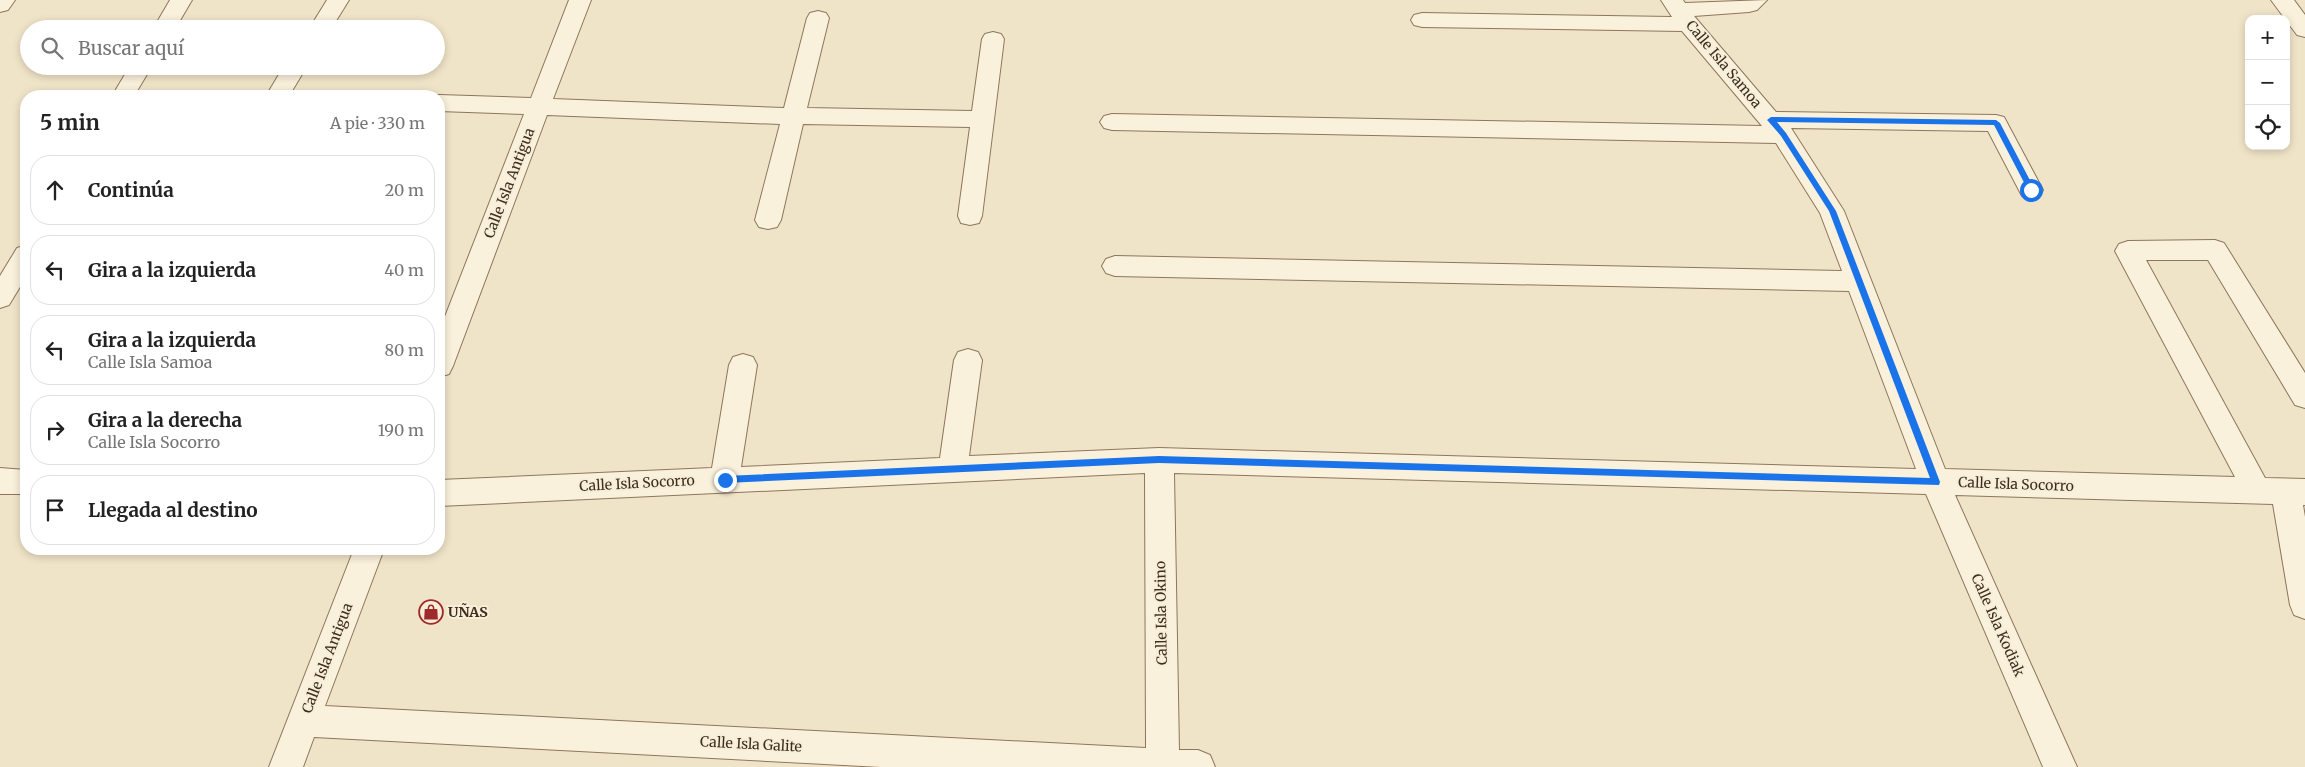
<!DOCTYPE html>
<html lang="es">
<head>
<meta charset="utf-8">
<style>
  :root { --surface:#fff; --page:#f2f2f2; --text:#222; --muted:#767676; --line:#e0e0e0 }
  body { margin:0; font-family:Merriweather,serif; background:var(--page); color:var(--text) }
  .controls { position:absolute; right:15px; top:15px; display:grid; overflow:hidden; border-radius:10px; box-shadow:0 2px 8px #0003 }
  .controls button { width:45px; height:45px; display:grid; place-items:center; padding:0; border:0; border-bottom:1px solid var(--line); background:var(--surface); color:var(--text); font:25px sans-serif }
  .stop { position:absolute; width:15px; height:15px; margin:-11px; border:4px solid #1a73e8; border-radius:50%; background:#fff }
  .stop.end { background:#1a73e8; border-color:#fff; box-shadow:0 1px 5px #0008 }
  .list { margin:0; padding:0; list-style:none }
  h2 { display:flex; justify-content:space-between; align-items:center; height:65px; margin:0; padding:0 20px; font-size:21px }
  h2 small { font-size:16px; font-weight:400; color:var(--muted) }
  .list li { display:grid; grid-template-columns:32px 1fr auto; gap:15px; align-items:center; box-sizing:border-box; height:70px; margin:0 10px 10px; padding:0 10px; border:1px solid var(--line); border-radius:20px }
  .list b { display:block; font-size:19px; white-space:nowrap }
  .list p { margin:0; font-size:16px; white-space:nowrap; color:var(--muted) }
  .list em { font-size:16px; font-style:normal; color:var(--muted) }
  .icon { flex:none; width:28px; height:28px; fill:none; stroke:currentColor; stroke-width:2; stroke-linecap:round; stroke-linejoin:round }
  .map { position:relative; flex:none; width:2305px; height:767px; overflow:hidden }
  .search { position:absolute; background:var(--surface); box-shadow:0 2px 8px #0003; left:20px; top:20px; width:425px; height:55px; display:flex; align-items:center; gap:12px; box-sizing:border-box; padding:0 18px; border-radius:28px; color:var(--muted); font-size:19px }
  .panel { position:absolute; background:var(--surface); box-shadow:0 2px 8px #0003; left:20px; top:90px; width:425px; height:465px; border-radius:20px }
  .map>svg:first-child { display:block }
</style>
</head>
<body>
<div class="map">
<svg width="2305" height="767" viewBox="0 0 2305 767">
  <rect width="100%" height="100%" fill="#f0e4c8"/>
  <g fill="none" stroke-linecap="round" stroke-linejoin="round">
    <g stroke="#8d765c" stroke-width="2">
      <g id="minor">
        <path d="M0,0H15L8,10L0,12Z"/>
        <path d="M170,0H192L175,29H153Z"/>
        <path d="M327,0H349L331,29H309Z"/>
        <path d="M569,0H591L553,99L784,108L807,18L810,13L818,11L826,13L829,18L807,108L972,111L982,39L985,34L993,32L1001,34L1004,39L982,216L979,223L970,225L961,223L958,216L970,127L803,124L781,220L777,227L768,229L759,227L755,220L780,124L547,115L453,366L449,374L439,377V332L524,114L439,111V96H434L439,95L531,98Z"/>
        <path d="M1661,0H1683L1685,3L1767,0L1757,10L1749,12L1694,16L1776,112L1996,115L2004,117L2043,190L2040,196L2031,199L2022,196L1988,131L1791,128L1844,211L1945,469L2235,477L2115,251L2119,244L2128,241L2215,240L2224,243L2305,373V408L2295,405L2208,260H2146L2265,478L2305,479V505H2303L2305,517V619L2294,615L2290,605L2273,504L1955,495L2077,767H2043L1926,494L1174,473L1179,750H1198L1210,755L1215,767H881L314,737L303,767H269L354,549H384L325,706L1146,748L1145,473L439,506V480L712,468L729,365L733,357L743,354L753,357L757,365L741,467L940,458L954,360L958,352L968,349L978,352L982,360L969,456L1159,448L1916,469L1849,291L1115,276L1106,273L1102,266L1106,259L1115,256L1842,271L1820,213L1776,143L1112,130L1104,128L1100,122L1104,116L1112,114L1762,126L1682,31L1422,27L1414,25L1411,20L1414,15L1422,13L1672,17Z"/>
        <path d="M2271,0H2294L2305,15V37L2297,35Z"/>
        <path d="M130,66H152L134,96H112Z"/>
        <path d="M284,66H307L289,96H266Z"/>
        <path d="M26,245V277L9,305L0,308V276L17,248Z"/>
        <path d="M0,468L26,470V494H0Z"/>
      </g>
    </g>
    <use href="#minor" fill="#faf1dc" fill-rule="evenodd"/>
  </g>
  <path fill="#1a73e8" d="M1771,117L1996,120L2000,123L2035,190L2029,192L1994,125L1777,122L1786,133L1836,211L1940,482L1939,485L1159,463L725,483L721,480L725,476L1159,456L1930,478L1829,211L1781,136L1768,121L1767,120Z"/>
  <defs>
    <g id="shop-ring" transform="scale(1.25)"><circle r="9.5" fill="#f7eed8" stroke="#9e2a2b" stroke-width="1.5"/><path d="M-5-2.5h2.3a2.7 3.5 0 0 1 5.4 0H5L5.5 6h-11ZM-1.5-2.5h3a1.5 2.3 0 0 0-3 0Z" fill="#9e2a2b"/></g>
  </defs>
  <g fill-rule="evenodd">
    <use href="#shop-ring" x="431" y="612"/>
  </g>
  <g text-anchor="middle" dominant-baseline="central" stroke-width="4" stroke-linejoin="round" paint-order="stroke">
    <g font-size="14" fill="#3d2e20" stroke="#f7eed8">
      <text transform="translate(1724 64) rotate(50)">Calle Isla Samoa</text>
      <text transform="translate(509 183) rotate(-69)">Calle Isla Antigua</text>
      <text transform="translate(637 483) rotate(-3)">Calle Isla Socorro</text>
      <text transform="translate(2016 484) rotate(2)">Calle Isla Socorro</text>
      <text transform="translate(1161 613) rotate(-91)">Calle Isla Okino</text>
      <text transform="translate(1998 625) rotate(66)">Calle Isla Kodiak</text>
      <text transform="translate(327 658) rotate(-69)">Calle Isla Antigua</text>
      <text transform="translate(751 744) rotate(3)">Calle Isla Galite</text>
    </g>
    <g font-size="14" font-weight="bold" fill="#3d2e20" stroke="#f7eed8" text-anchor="start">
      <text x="448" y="612">UÑAS</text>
    </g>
  </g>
</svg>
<div class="controls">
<button>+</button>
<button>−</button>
<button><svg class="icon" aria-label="locate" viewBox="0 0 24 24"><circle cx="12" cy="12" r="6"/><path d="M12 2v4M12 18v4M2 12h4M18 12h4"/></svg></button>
</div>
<div class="stop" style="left:2031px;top:190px"></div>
<div class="stop end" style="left:725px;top:480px"></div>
<div class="search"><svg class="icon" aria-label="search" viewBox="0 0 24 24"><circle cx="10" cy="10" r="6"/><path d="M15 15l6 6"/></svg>Buscar aquí</div>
<section class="panel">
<h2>5 min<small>A pie · 330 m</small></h2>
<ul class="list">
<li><svg class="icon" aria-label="ahead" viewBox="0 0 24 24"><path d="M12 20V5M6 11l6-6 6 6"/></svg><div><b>Continúa</b></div><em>20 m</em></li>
<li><svg class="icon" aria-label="left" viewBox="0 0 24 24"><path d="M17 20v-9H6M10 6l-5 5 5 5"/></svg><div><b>Gira a la izquierda</b></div><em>40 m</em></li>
<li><svg class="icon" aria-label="left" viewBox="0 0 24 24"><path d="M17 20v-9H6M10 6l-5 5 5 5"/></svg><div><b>Gira a la izquierda</b><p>Calle Isla Samoa</p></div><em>80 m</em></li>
<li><svg class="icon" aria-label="right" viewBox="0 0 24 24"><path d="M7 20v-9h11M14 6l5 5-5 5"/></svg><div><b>Gira a la derecha</b><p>Calle Isla Socorro</p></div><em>190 m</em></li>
<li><svg class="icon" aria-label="arrive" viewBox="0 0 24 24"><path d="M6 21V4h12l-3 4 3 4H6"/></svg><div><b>Llegada al destino</b></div></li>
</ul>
</section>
</div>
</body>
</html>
